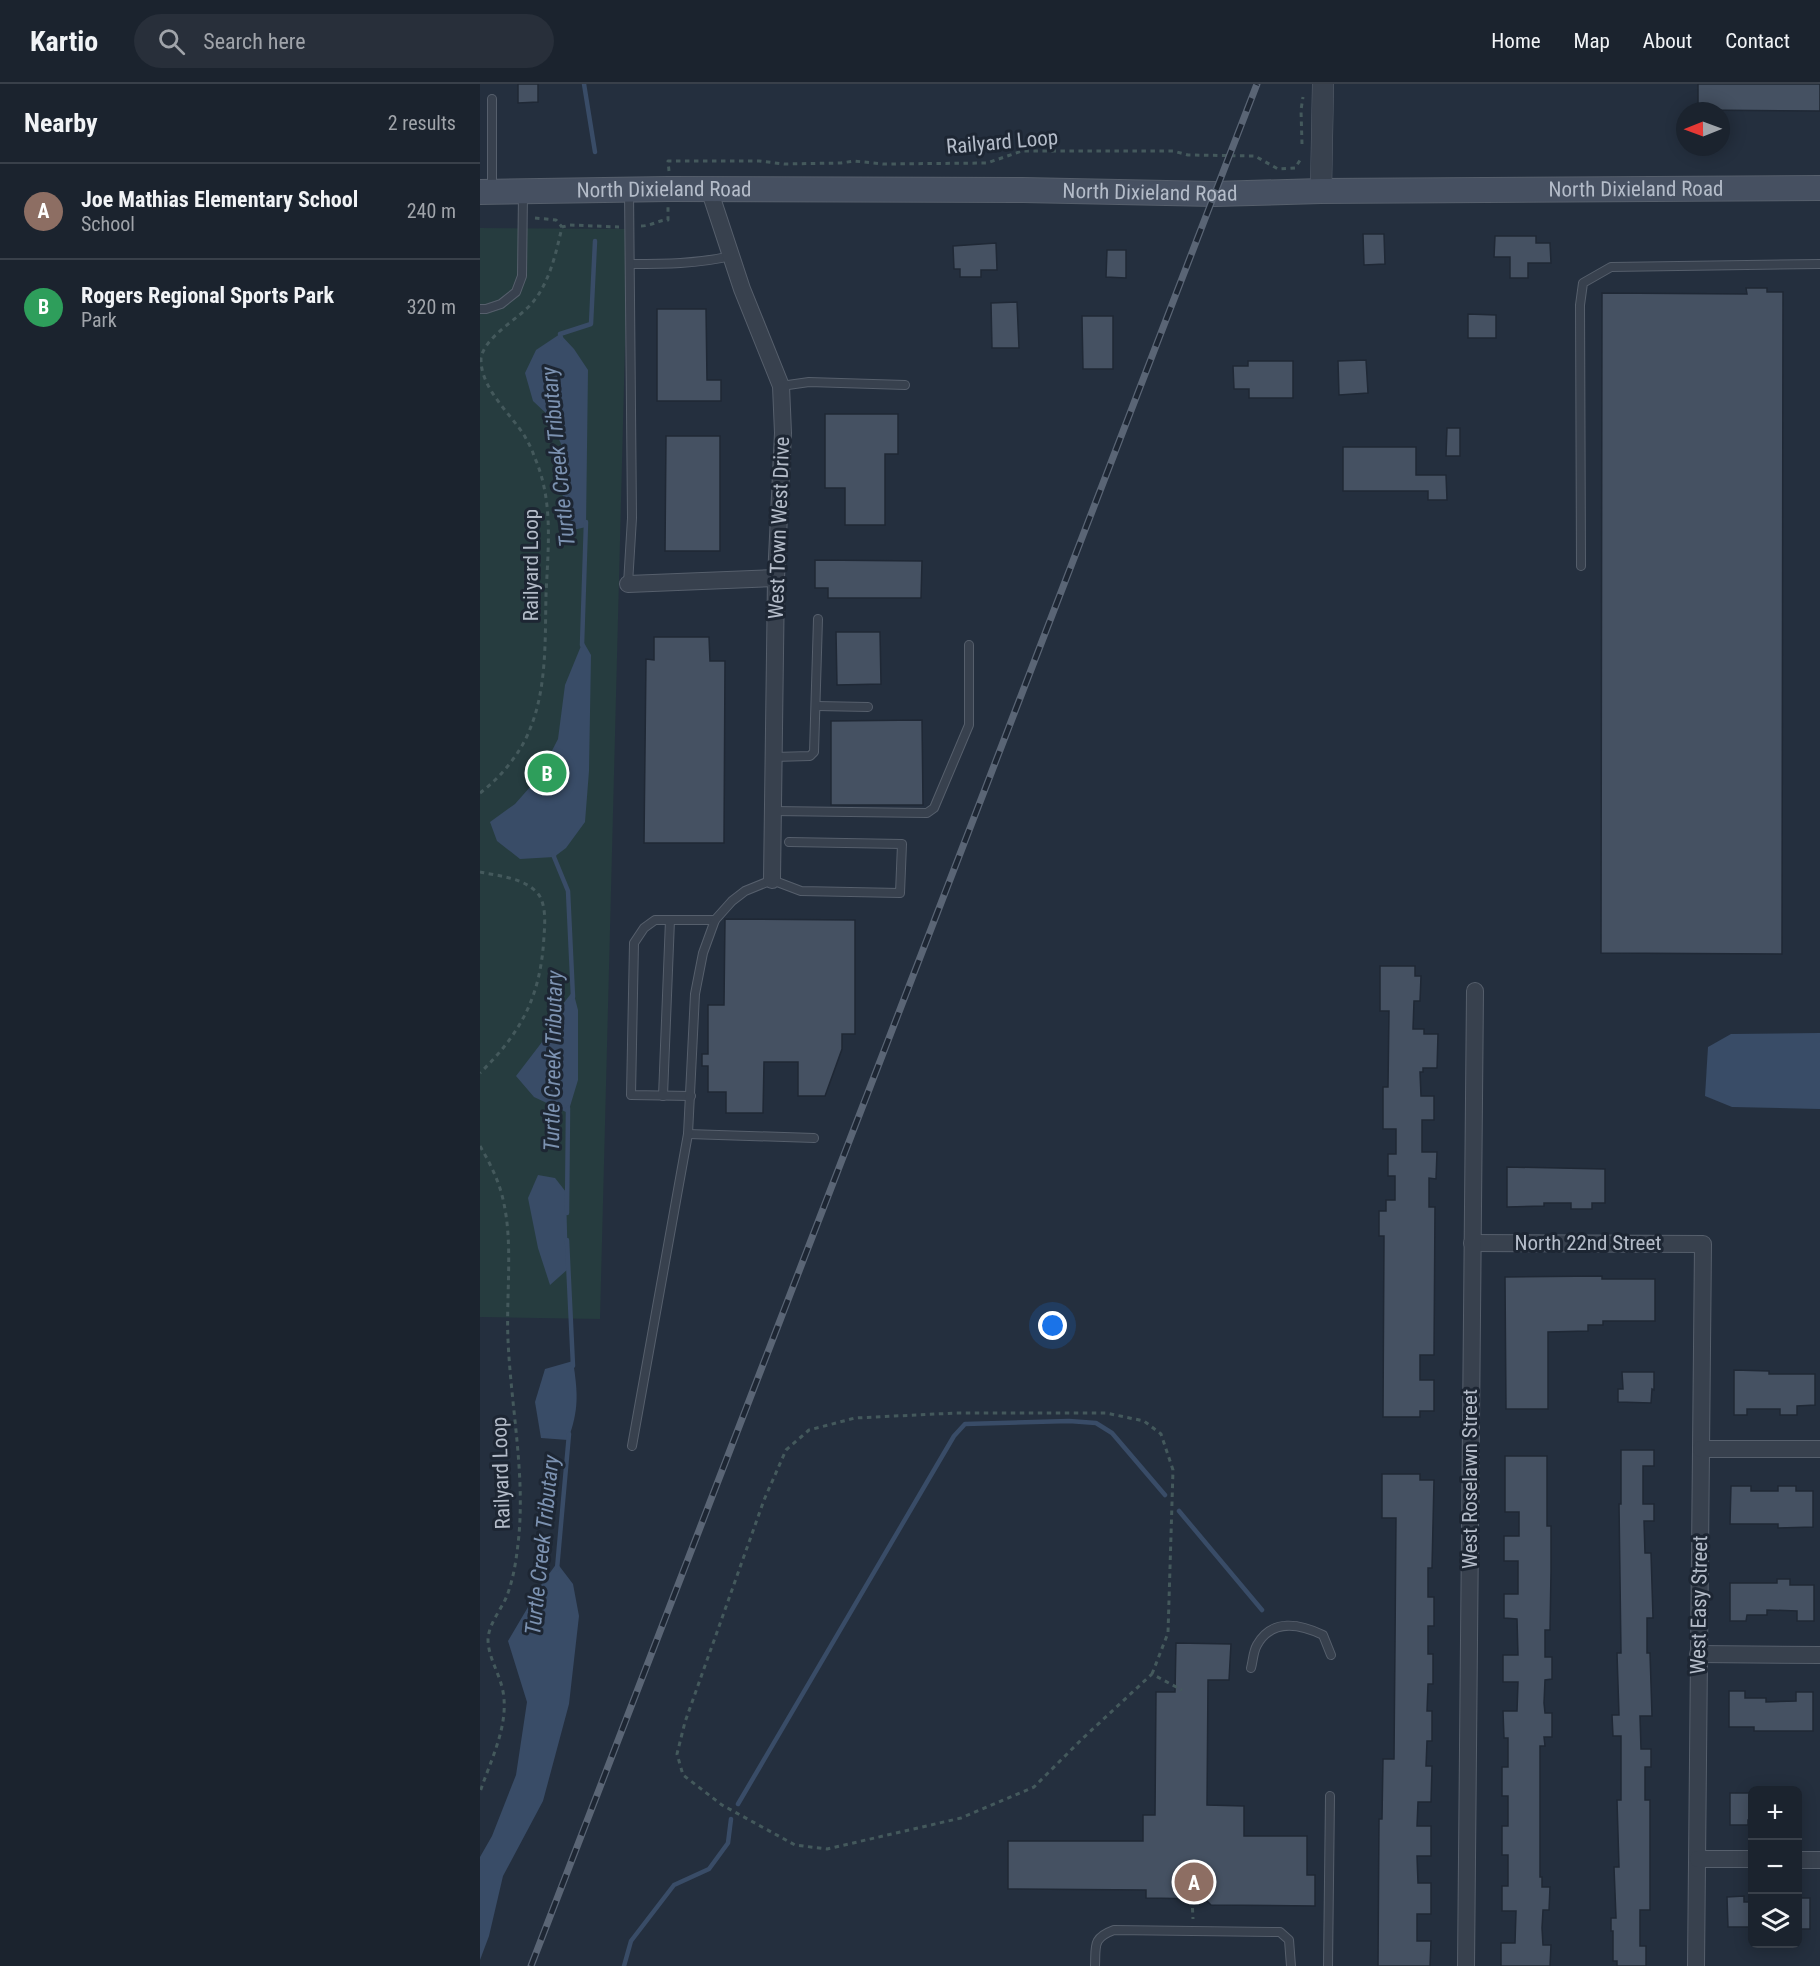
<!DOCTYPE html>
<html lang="en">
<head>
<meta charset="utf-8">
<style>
  :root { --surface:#1b232e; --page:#282f3a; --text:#f1f3f6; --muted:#a0a4aa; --line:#39404a; --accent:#8bbbb9 }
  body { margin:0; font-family:"Roboto Condensed",sans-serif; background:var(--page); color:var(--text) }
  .controls { position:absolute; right:18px; bottom:18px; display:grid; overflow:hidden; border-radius:9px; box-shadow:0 3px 15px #0003 }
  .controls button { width:54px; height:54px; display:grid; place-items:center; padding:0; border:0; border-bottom:2px solid var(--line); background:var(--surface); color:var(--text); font:30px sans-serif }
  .compass { position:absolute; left:1196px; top:18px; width:54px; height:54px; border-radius:50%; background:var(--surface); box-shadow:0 3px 15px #0003; rotate:269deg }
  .you { position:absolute; left:573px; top:1242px; width:21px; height:21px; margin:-15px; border:4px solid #fff; border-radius:50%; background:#1a73e8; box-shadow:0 0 0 9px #1a73e833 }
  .badge { display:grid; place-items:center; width:39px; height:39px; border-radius:50%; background:var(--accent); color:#fff; font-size:20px; font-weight:700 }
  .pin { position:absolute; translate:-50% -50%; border:3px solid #fff; box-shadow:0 2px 6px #0006 }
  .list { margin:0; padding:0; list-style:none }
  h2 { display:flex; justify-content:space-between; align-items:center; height:78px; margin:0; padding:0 24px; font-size:26px }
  h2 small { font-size:20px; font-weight:400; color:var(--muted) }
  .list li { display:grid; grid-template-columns:39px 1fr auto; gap:18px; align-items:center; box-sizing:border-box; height:96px; padding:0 24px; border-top:2px solid var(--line) }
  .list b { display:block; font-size:22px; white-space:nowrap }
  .list p { margin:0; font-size:20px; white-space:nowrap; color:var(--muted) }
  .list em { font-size:20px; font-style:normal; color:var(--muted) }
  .icon { flex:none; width:33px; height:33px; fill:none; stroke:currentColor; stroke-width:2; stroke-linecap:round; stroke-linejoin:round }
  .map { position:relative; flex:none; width:1340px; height:1882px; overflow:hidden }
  header { display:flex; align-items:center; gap:36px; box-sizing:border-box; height:84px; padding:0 30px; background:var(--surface); border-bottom:2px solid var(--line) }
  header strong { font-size:28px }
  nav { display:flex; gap:33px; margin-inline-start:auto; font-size:21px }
  .search { width:420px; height:54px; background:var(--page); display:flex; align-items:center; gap:15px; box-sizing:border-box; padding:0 21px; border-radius:33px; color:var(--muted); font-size:22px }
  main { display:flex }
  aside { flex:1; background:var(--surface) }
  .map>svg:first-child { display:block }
</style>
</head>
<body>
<header>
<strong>Kartio</strong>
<div class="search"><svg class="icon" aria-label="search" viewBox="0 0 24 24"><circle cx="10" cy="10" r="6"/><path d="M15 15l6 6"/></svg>Search here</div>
<nav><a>Home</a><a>Map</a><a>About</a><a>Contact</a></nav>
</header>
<main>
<aside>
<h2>Nearby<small>2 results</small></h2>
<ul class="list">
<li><span class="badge" style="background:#8d6e63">A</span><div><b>Joe Mathias Elementary School</b><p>School</p></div><em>240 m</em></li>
<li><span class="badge" style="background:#2e9e5b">B</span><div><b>Rogers Regional Sports Park</b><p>Park</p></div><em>320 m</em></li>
</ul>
</aside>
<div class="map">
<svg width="1340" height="1882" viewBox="0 0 1340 1882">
  <rect width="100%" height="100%" fill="#242f3e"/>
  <path fill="#263c3f" d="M0,144L148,145L120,1235L0,1233Z"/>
  <g fill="#394c67">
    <path d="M80,250L94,265L108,286L106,443L93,446L81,406V360L69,332L53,317L45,289L56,266Z"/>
    <path d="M103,557L111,571L109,687L105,738L86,764L74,773L40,775L17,757L10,738L35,720L58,694L78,655L85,601Z"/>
    <path d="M93,907L98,926V996L88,1029L54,1013L36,992L72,945L83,920Z"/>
    <path d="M1340,949V1025L1252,1023L1225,1012L1228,963L1251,950Z"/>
    <path d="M58,1091L75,1094L86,1108L88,1185L70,1201L58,1164L48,1114Z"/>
    <path d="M93,1277C98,1310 99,1325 88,1356L61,1354L55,1318L65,1285Z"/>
    <path d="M77,1479L93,1500L99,1532L89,1620L63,1717L23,1792L9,1852L0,1876V1773L12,1752L36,1691L47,1618L28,1557L61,1501Z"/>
  </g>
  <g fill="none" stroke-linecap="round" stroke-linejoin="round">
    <g stroke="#394c67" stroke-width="4.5">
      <path d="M104,0L115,68"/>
      <path d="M81,254L80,250L111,240L115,157"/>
      <path d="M102,561L106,438"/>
      <path d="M74,769V773L88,807L93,913"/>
      <path d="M87,1129L88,1024"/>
      <path d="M87,1156L93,1282"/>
      <path d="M699,1427L782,1526"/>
      <path d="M77,1485L89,1350"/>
      <path d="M258,1720L474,1352L485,1340L589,1337L616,1339L632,1349L685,1411"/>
      <path d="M144,1882L151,1857L194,1801L229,1785L248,1759L251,1735"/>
    </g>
  </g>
  <g fill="#455162" stroke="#1f2835" stroke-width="1.5">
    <path d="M38,0H58V18L38,19Z"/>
    <path d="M1218,0H1340V27L1218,26Z"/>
    <path d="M883,150H904L905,180L884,181Z"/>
    <path d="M1015,152H1056V159H1070L1071,179H1048V194H1030V173H1014Z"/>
    <path d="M516,159L517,186H501V193H480V185H474L473,162Z"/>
    <path d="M627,166H646V194L626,193Z"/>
    <path d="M1266,204H1287V208H1303L1302,870L1121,869L1122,209L1267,210Z"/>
    <path d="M537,218L539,264H512L511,219Z"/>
    <path d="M177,225H226L227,296H241V317H177Z"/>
    <path d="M988,230L1016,231V254H988Z"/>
    <path d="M602,232H633V285H603Z"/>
    <path d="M886,276L888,309L859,311L858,277Z"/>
    <path d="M768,277H813V314H769V305H754L753,282H768Z"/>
    <path d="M345,330H418V370H405V441H365V404H345Z"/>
    <path d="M967,344H980V372H966Z"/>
    <path d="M186,352H240V467H185Z"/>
    <path d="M863,363H936V391H966L967,416H948V407H863Z"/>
    <path d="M335,476L442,477L441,514H348V504H335Z"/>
    <path d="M356,548H400L401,600L357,601Z"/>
    <path d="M174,553H229L230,577H245L244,759H164L166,575L174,576Z"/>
    <path d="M442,636L443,721H351V637Z"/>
    <path d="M245,835L375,836V950H362V965L345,1012H318V978H284L283,1029H246V1008H228V982H222V970H228V921H244Z"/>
    <path d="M900,882H935V892H941L940,917H934L933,945H944V950H958L957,984H943V988H940L941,1012H954V1036H942V1068H957L956,1095L949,1094V1123H955L954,1271H940V1296H954V1327H940V1333H903L904,1152H899V1127H906V1116H915V1092H908V1070H916V1045H903V1003H908L909,927H900Z"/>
    <path d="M1027,1083L1125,1085V1119H1112V1125H1091V1119H1064V1122L1027,1123Z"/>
    <path d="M1122,1192V1195H1175V1237H1123V1241H1108V1247L1068,1248V1325H1026L1025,1193Z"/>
    <path d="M1254,1286L1289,1287V1290H1335V1321L1317,1322V1331H1300V1325H1267V1331H1254Z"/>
    <path d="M1142,1288H1174V1306L1172,1305L1171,1319L1138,1318V1305H1143Z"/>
    <path d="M1141,1366H1174V1382H1163V1420H1174V1437H1164L1165,1469H1171L1173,1534H1167V1569H1170L1172,1632H1160L1161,1665H1171V1683H1165V1716H1170V1826H1160V1862H1166V1882H1137V1877H1133V1847H1131V1834H1136L1134,1783H1139L1137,1716H1141V1652H1133L1132,1631H1139L1137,1569H1141L1139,1420H1141Z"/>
    <path d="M1025,1372H1067V1442H1071V1488L1070,1546H1065V1573H1072V1595L1065,1596L1064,1619L1065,1629H1072V1653H1064L1065,1662H1060V1793H1062V1803H1070L1069,1826H1063L1062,1844L1063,1861H1071L1070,1882H1021V1859H1035L1036,1827H1022V1802H1028V1771H1022V1742H1028V1712H1022V1683H1028V1654H1024L1023,1627H1037L1038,1598H1023V1571H1038L1037,1535L1024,1534V1510H1038V1477H1024V1452H1039V1428H1025Z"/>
    <path d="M902,1390H940V1396H954L952,1484H948V1513H954V1542H948V1570H953V1600H948L947,1627H952V1657H947L946,1682H952L951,1718H938L937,1742H951V1772H937L938,1799H951V1830H937V1857H951L950,1882H898L899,1735H902L903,1675H914L915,1560L916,1434H902Z"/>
    <path d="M1251,1402H1271V1407H1298V1402H1316V1407H1333V1443L1298,1444V1440H1250Z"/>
    <path d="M1297,1495H1310V1501H1334V1537H1317V1527L1287,1526V1531H1267L1266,1537H1250V1499H1297Z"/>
    <path d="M696,1559L751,1560L749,1596H728L727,1721L764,1722V1752H827V1791H835V1822L731,1821L725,1815L666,1814V1806L528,1805V1757H663V1731H675L676,1608H695Z"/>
    <path d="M1249,1607H1265V1614H1286V1618L1316,1617V1608H1333V1647H1274V1643H1249Z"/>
    <path d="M1250,1709H1272V1736H1268V1741H1250Z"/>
    <path d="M1264,1812V1818H1272V1843H1248L1247,1813Z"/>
    <rect x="1317" y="1814" width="13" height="31"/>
  </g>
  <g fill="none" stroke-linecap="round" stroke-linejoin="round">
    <g stroke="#565f6c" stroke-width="10">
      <g id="service">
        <path d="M12,105V15"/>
        <path d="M150,180C184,180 217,180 251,172"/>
        <path d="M0,225H6L21,220L36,208L42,192L43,110"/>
        <path d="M301,302L329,298L425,301"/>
        <path d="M1101,482L1100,221L1103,199L1131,183L1340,180"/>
        <path d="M148,500L152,434L149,107"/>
        <path d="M337,622L388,623"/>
        <path d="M294,673L330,672L334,668L338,535"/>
        <path d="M293,727L447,729L454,724L489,641V561"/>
        <path d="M183,1012L190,836"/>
        <path d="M211,1012L151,1011L154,859L164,844L175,836H235"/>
        <path d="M208,1050L334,1054"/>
        <path d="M152,1362L208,1050L215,910L223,869L235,836L252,817L265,807L292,796L321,807L420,809L422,760L309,758"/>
        <path d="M771,1584C773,1577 773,1568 777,1561C792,1534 820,1540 843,1551L851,1571"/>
        <path d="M615,1882C616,1862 612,1854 634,1846L800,1848L809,1856L811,1882"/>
        <path d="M848,1882L850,1712"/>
      </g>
    </g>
    <g stroke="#565f6c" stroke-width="18">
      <g id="minor">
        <path d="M229,105L262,205L301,302L303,349L296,494L292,796"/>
        <path d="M148,500L296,494"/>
        <path d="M992,1159L1223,1160L1216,1882"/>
        <path d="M1221,1365H1340"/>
        <path d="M1218,1570L1340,1571"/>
        <path d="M1218,1775H1272"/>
        <path d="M1318,1776H1340"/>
        <path d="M986,1882L995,907"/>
      </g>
    </g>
    <g stroke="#565f6c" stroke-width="22">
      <path id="tertiary" d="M841,107L843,0"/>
    </g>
    <g stroke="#565f6c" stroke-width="26">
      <g id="secondary">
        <path id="s1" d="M0,108L188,105L543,106L734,110L841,107L1340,104"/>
      </g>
    </g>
    <g stroke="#44595c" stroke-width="3" stroke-dasharray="4.5 4.5" stroke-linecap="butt">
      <path d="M822,60L821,26L823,13"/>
      <path d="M189,87L188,77H279L304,80L361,79L374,77L403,80L507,79L542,67H693L708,71L775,72L798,85L815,84L822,73"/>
      <path d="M55,134L76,136L82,143"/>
      <path d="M161,142C172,142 178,136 188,136V123"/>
      <path d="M0,709C20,694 41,669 50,645C67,604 65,555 66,511C68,464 74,416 54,372C52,365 48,358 44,351C30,329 0,304 1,274C5,252 39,235 53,218C70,197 76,169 82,143L90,141L139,143"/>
      <path d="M0,788C19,792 46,794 59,811C66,822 65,839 64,852C61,911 42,948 0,989"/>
      <path d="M0,1062C11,1081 20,1099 24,1120C33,1162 26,1213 28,1256C31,1324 46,1393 38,1460C36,1478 33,1497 26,1514C20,1527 9,1540 8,1555C8,1572 18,1587 22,1603C31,1638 11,1675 0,1708"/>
      <path d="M672,1590L688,1549L693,1386L681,1350L664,1337L626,1329H476L375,1334L329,1346L306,1366L284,1416L205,1638L197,1670L203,1691L242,1721L315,1761L347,1765L481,1734L554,1703L602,1655L672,1590L702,1606"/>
      <path d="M712,1815L713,1835"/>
    </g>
    <use href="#service" stroke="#38414e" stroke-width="8"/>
    <use href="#minor" stroke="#38414e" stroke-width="16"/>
    <use href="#tertiary" stroke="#38414e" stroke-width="21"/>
    <use href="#secondary" stroke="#465061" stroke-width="24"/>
    <g stroke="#5a6575" stroke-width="7">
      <path id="rail" d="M51,1882L777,0"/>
    </g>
    <use href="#rail" stroke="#1d2633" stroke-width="4.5" stroke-dasharray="14" stroke-linecap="butt"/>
  </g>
  <g text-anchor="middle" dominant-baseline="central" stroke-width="6" stroke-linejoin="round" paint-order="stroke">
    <g font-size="21" fill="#b4bcc9" stroke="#1d2633">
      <text transform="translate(522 58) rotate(-5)">Railyard Loop</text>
      <text stroke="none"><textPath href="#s1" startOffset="1156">North Dixieland Road</textPath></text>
      <text stroke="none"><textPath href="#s1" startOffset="184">North Dixieland Road</textPath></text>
      <text stroke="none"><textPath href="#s1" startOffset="670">North Dixieland Road</textPath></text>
      <text transform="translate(299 444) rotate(-88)">West Town West Drive</text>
      <text transform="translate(51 481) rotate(-90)">Railyard Loop</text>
      <text x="1108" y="1159">North 22nd Street</text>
      <text transform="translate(21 1389) rotate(-92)">Railyard Loop</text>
      <text transform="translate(990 1395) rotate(-90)">West Roselawn Street</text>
      <text transform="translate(1219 1521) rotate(-89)">West Easy Street</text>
    </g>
    <g font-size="22" font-style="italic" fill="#7c92b1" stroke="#1d2633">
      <text transform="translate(78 373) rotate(-96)">Turtle Creek Tributary</text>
      <text transform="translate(73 977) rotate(-89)">Turtle Creek Tributary</text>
      <text transform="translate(62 1461) rotate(-84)">Turtle Creek Tributary</text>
    </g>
  </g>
</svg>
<div class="controls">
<button>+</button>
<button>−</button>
<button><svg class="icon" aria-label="layers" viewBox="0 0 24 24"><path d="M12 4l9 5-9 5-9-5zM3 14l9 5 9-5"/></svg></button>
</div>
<svg class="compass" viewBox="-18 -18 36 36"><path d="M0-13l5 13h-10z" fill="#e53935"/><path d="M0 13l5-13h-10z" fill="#a0a4aa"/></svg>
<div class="you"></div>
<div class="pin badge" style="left:714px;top:1798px;background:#8d6e63">A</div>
<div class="pin badge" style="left:67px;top:689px;background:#2e9e5b">B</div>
</div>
</main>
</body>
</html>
